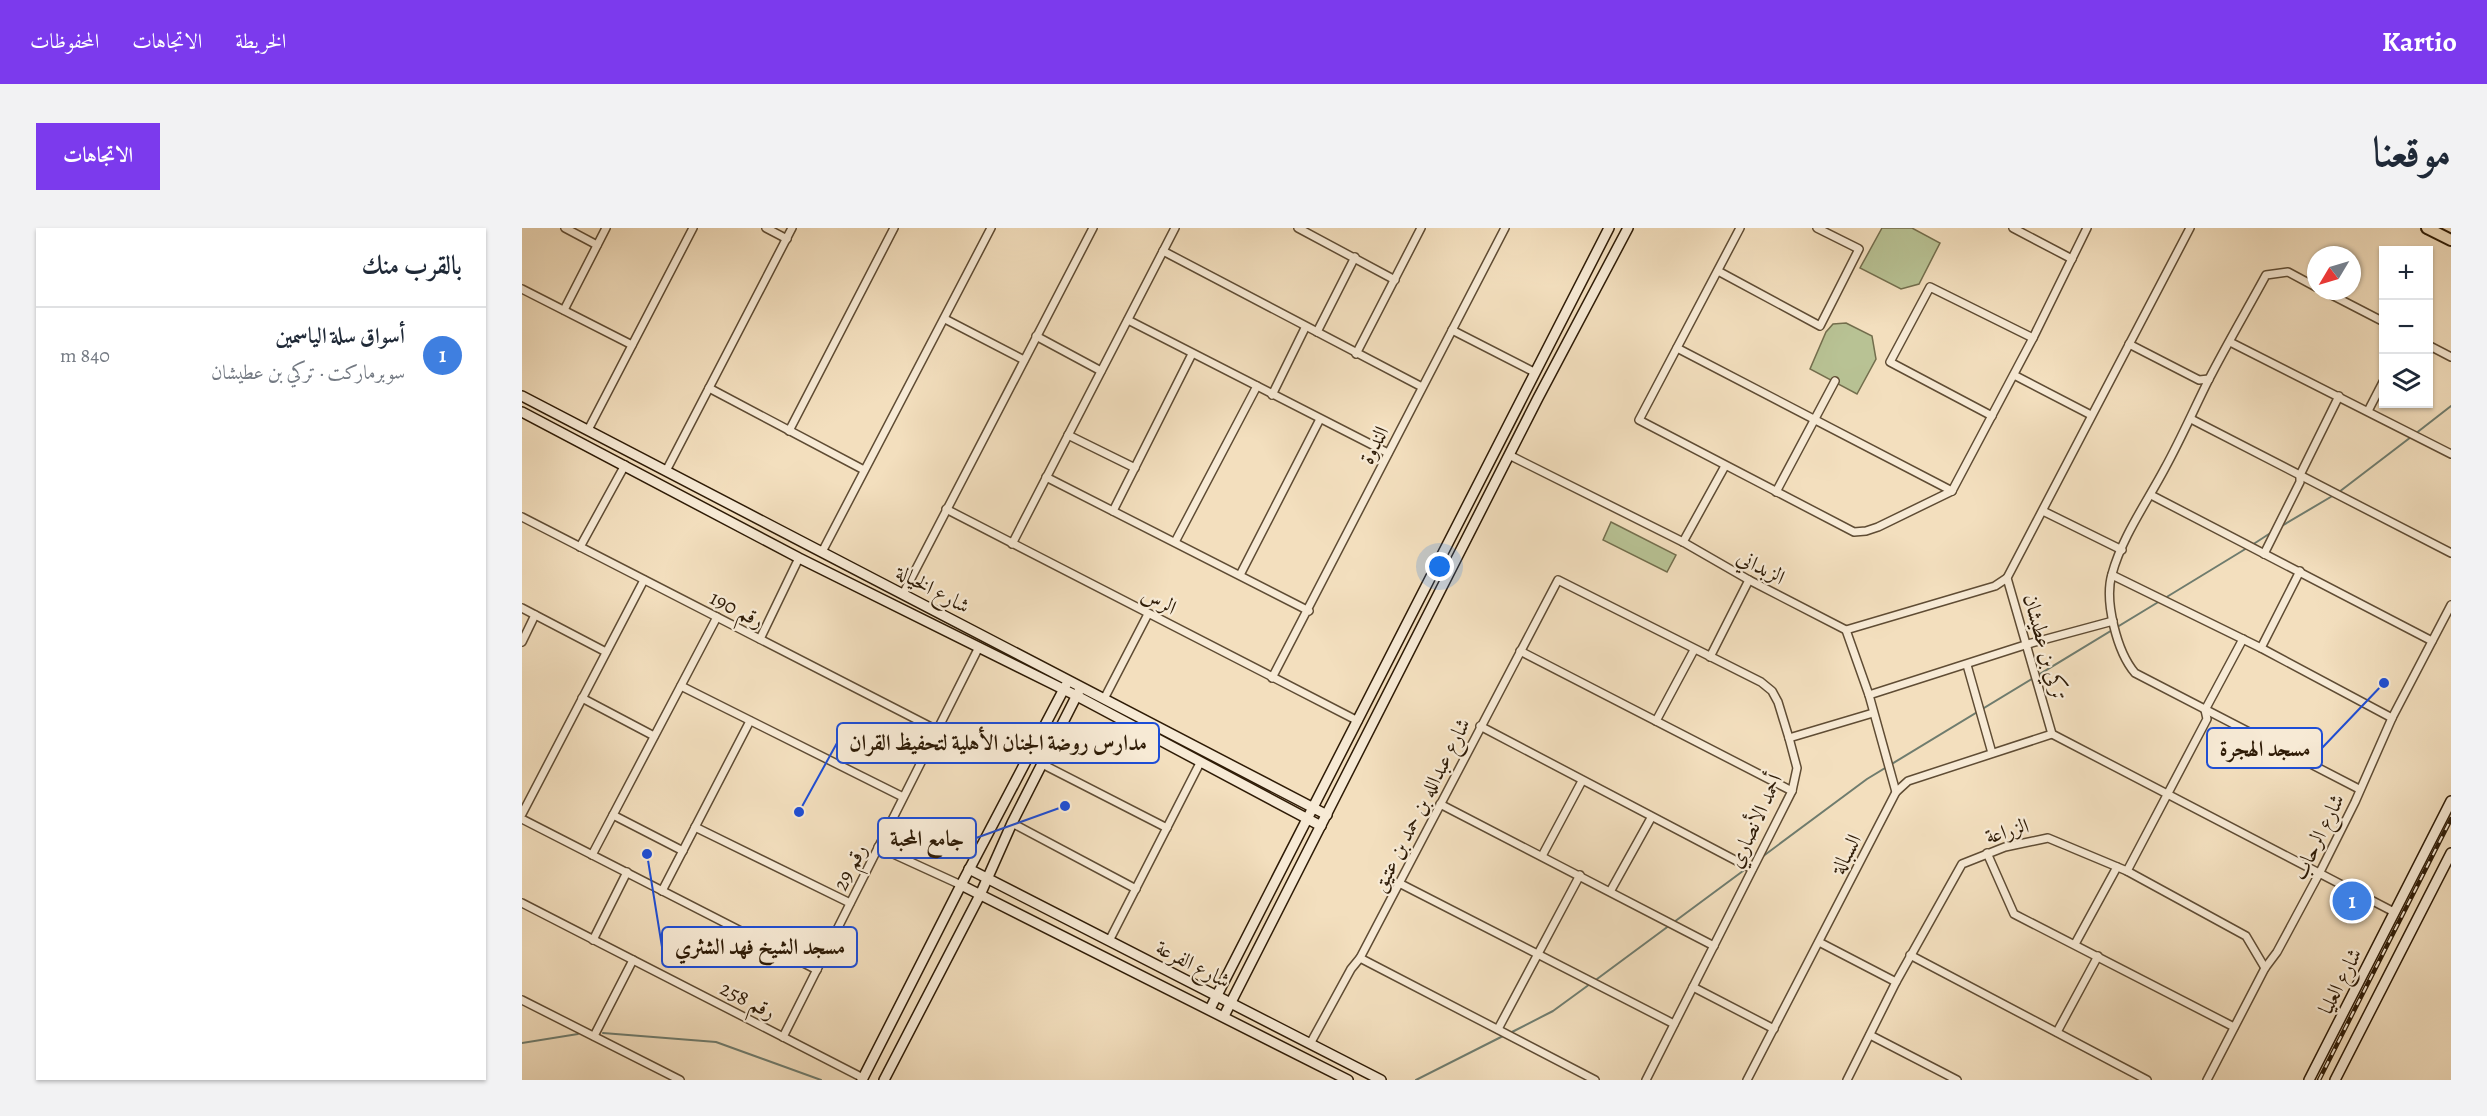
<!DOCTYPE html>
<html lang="ar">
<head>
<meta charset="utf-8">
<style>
  :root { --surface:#fff; --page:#f2f2f3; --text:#1f2937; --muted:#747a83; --line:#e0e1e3; --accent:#7c3aed }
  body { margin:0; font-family:Alegreya,Amiri,serif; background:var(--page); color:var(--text); direction:rtl }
  .controls { position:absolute; right:18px; top:18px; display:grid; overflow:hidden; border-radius:0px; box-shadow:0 2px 4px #0004 }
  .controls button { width:54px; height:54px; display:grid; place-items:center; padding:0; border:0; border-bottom:2px solid var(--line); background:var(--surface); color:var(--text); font:30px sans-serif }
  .compass { position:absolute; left:1785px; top:18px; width:54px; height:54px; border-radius:50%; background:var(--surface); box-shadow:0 2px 4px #0004; rotate:232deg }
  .you { position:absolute; left:918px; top:339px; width:21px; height:21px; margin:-15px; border:4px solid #fff; border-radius:50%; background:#1a73e8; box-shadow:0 0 0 9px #1a73e833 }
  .badge { display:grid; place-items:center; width:39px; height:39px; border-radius:50%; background:var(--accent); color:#fff; font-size:20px; font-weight:700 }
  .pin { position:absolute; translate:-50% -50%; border:3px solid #fff; box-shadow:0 2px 6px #0006 }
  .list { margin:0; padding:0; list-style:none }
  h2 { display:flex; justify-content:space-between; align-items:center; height:78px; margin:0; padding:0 24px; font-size:26px }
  h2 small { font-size:20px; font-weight:400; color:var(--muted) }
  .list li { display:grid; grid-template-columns:39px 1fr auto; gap:18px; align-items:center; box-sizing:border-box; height:96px; padding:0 24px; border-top:2px solid var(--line) }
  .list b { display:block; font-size:22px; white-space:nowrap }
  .list p { margin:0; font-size:20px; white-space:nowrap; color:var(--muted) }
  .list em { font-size:20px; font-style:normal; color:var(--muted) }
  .icon { flex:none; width:33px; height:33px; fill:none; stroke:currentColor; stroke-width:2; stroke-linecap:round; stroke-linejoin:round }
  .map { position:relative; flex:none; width:1929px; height:852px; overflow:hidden; direction:ltr; border-radius:0px }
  header { display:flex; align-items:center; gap:36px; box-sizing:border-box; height:84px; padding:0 30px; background:var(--accent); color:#fff }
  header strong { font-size:28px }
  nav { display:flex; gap:33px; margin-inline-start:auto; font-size:21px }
  .intro { display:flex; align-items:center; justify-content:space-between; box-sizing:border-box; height:144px; padding:0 36px }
  h1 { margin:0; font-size:42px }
  .button { padding:15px 27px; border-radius:0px; background:var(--accent); color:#fff; font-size:21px; font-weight:700 }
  main { display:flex; gap:36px; padding:0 36px }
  aside { flex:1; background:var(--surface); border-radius:0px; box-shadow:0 2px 4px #0004 }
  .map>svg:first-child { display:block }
</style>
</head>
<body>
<header>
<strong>Kartio</strong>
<nav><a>الخريطة</a><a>الاتجاهات</a><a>المحفوظات</a></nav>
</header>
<div class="intro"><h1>موقعنا</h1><a class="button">الاتجاهات</a></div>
<main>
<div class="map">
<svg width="1929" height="852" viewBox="0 0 1929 852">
  <rect width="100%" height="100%" fill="#f3dfbe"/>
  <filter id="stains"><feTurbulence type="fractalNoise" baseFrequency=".00333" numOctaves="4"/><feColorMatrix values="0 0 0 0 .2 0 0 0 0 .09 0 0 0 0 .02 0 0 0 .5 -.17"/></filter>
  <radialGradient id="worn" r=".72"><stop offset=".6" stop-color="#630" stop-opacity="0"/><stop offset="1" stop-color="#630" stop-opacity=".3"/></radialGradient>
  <g fill="#b8c294" stroke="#736e4d" stroke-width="1.5">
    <path d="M1360,0H1390L1418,15L1397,56L1379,61L1338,40Z"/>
    <path d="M1324,95L1350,108L1354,131L1335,166L1288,141L1304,104L1311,96Z"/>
    <path d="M1089,294L1154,327L1145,344L1081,312Z"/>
  </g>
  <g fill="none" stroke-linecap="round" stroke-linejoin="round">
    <g stroke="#6f7c6e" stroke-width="2">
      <path d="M1893,206L1929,178"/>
      <path d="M1817,264L1889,209"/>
      <path d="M1758,299L1812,267"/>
      <path d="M1730,317L1750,304"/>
      <path d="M1643,370L1725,320"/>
      <path d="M1240,629L1345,551L1638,373"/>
      <path d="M1152,694L1225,640"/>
      <path d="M1075,751L1148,697"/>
      <path d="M990,804L1031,783L1068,756"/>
      <path d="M81,805L194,814L299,852"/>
      <path d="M0,815L56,806"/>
      <path d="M894,852L981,808"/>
    </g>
    <g stroke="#5f4c34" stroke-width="10">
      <g id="street">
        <path d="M43,0L75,17"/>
        <path d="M244,0L265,11"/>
        <path d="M776,0L873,52"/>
        <path d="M1218,0L1117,192L1332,304L1344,303L1356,299L1430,263"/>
        <path d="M1491,0L1550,31"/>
        <path d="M1668,0L1485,350L1530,506L1872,684"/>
        <path d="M641,23L900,159"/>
        <path d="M1196,43L1298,98L1337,21L1295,0"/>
        <path d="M1794,59L1766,44L1744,47C1725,82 1705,116 1687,151C1672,181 1659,211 1643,240C1625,274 1600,309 1590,346C1582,373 1595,424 1613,445L1837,561"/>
        <path d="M0,61L110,117"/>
        <path d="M1802,63L1862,94"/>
        <path d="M42,82L84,0"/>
        <path d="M423,91L502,132"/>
        <path d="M606,92L866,225"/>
        <path d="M930,102L1012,144"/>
        <path d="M795,104L833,29"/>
        <path d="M514,108L579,143"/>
        <path d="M1708,114L1929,226"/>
        <path d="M1607,116L1677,152L1687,151"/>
        <path d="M1906,117L1929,129"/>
        <path d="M1155,120L1430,263"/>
        <path d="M834,126L899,0"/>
        <path d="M1492,147L1569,187"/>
        <path d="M187,160L342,242"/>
        <path d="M750,167L783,100"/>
        <path d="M1846,183L1862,152"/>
        <path d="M1470,188L1368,134L1408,59L1511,110"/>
        <path d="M1669,191L1929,325"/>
        <path d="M66,202L171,0"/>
        <path d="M267,203L372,0"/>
        <path d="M546,207L613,240"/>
        <path d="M987,227L1161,314L1227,352L1324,402L1347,467L1374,564"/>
        <path d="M144,243L270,0"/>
        <path d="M524,249L787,383"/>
        <path d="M1430,263L1511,110L1565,0"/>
        <path d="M1254,264L1313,153"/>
        <path d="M1629,267L1910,413"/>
        <path d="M424,281L836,493"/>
        <path d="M591,283L670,126"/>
        <path d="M1521,283L1600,322"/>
        <path d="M0,289L415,502"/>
        <path d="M653,314L735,158"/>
        <path d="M1161,314L1203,238"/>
        <path d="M490,316L653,0"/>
        <path d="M58,319L103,237"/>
        <path d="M300,324L469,0"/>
        <path d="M1742,326L1778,254V247L1817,168"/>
        <path d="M718,347L798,191"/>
        <path d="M1590,347L1739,420L1870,490"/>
        <path d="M381,366L571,0"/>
        <path d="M0,380L84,424"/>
        <path d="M1324,402L1473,358L1485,350"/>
        <path d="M238,411L277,330"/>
        <path d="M0,414L13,387"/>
        <path d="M1739,420L1778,343"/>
        <path d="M998,423L1270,563"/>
        <path d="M1188,429L1227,352"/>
        <path d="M1445,437L1470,525"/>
        <path d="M750,450L983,0"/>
        <path d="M159,458L381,569"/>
        <path d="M1347,467L1506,416L1591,393"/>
        <path d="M60,470L132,508"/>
        <path d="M582,471L626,386"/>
        <path d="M1134,493L1172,422"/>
        <path d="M958,498L1230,641"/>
        <path d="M1267,510L1351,485"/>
        <path d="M520,536L645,600"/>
        <path d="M918,576L1192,718"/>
        <path d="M0,586L122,352"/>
        <path d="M91,587L161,623"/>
        <path d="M0,591L295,742"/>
        <path d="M490,595L614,661"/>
        <path d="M173,599L328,675"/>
        <path d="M356,619L439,657"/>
        <path d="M1465,625L1492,686L1712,799"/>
        <path d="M70,627L195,389"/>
        <path d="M1020,628L1060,553"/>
        <path d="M1605,643L1685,491L1683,482L1721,411"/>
        <path d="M877,655L1152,796"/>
        <path d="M1089,662L1129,590"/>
        <path d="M140,663L228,493"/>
        <path d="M0,675L341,850"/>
        <path d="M71,712L105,644"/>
        <path d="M587,713L678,535"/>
        <path d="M1297,714L1374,754"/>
        <path d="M1553,716L1595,639"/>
        <path d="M1388,727L1625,852"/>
        <path d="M838,730L1073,852"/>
        <path d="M1171,759L1252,801"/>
        <path d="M0,772L158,852"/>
        <path d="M976,801L1058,647"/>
        <path d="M1535,804L1576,728"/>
        <path d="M1348,807L1435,852"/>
        <path d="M72,808L111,732"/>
        <path d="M261,809L457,419"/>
        <path d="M788,816L829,741L838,730L1036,352L1239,454L1250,463L1256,474L1267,510L1275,540L1270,563L1124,852"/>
        <path d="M1225,852L1374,564L1386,553L1530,506"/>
        <path d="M1325,852L1374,754L1440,636L1483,619L1526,610L1605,643L1724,708L1743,740"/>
        <path d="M1685,852L1743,740L1755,724L1798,644L1833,574L1870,490L1929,377"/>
      </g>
    </g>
    <g stroke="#2e1b06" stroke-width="12">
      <g id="secondary">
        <path d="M0,168L805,587"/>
        <path d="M0,184L277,330L555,468L799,598"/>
        <path d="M447,641L859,852"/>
        <path d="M439,657L826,852"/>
        <path d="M688,781L1087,0"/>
        <path d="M702,788L1016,170L1106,0"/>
        <path d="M340,852L439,657L544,457"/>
        <path d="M362,852L458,667L490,595L557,463"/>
        <path d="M1787,852L1929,573"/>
        <path d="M1813,852L1929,625"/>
      </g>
    </g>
    <g stroke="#2e1b06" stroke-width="14">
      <path id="primary" d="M1905,0L1929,12"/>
    </g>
    <use href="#street" stroke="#f7ead5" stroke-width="7"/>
    <use href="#secondary" stroke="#f7ead5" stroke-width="9"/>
    <use href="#primary" stroke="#f3dfbe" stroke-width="10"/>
    <g stroke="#2e1b06" stroke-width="4.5">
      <path id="rail" d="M1797,852L1929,591"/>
    </g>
    <use href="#rail" stroke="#f7ead5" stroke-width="2" stroke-dasharray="7" stroke-linecap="butt"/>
  </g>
  <g text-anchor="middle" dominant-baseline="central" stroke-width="4.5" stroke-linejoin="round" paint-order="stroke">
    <g font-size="21" fill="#2e1b06" stroke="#f7ead5">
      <text transform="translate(852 217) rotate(-63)">الندوة</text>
      <text transform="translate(1239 339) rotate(28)">الزبداني</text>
      <text transform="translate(411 361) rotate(28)">شارع الخيالة</text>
      <text transform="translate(637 373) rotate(27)">الرس</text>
      <text transform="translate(215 381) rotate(27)">رقم 190</text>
      <text transform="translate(1523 419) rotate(74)">تركي بن عطيشان</text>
      <text transform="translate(899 577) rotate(-63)">شارع عبدالله بن حمد بن عتيق</text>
      <text transform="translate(1233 593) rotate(-65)">أحمد الأنصاري</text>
      <text transform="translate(1485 603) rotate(-16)">الزراعة</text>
      <text transform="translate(1796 609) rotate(-64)">شارع الرحاب</text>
      <text transform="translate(1324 626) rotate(-63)">السبالة</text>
      <text transform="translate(328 639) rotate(-63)">رقم 29</text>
      <text transform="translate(671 736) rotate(27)">شارع الفرعة</text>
      <text transform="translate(1818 753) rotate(-63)">شارع العليا</text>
      <text transform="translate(226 772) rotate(27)">رقم 258</text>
    </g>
  </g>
  <path fill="none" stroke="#1d4ed8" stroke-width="2" d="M277 584L315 515M1862 455L1800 520M543 578L454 610M125 626L140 719"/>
  <g fill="#1d4ed8" stroke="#f7ead5" stroke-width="2">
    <circle cx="277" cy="584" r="6"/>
    <circle cx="1862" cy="455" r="6"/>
    <circle cx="543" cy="578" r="6"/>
    <circle cx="125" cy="626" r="6"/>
  </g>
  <g fill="#f7ead5" stroke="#1d4ed8" stroke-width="2">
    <rect x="315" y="495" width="322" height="40" rx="6"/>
    <rect x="1685" y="500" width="115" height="40" rx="6"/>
    <rect x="356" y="590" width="98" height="40" rx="6"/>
    <rect x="140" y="699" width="195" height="40" rx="6"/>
  </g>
  <g font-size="22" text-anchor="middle" font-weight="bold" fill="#2e1b06">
    <text x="476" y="522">مدارس روضة الجنان الأهلية لتحفيظ القران</text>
    <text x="1743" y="528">مسجد الهجرة</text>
    <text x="405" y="618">جامع المحبة</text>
    <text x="238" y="726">مسجد الشيخ فهد الشثري</text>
  </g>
  <rect width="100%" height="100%" filter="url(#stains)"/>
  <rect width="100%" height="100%" fill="url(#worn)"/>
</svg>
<div class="controls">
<button>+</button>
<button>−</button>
<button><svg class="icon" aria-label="layers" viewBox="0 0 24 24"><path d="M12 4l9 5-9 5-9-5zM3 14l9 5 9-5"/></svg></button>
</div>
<svg class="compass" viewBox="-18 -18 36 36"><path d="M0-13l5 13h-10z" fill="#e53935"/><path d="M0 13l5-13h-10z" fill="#747a83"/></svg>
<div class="you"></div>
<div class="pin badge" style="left:1830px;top:673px;background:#3f7fe0">1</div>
</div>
<aside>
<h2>بالقرب منك<small></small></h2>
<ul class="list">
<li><span class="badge" style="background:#3f7fe0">1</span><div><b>أسواق سلة الياسمين</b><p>سوبرماركت · تركي بن عطيشان</p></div><em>840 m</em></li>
</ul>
</aside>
</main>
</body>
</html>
